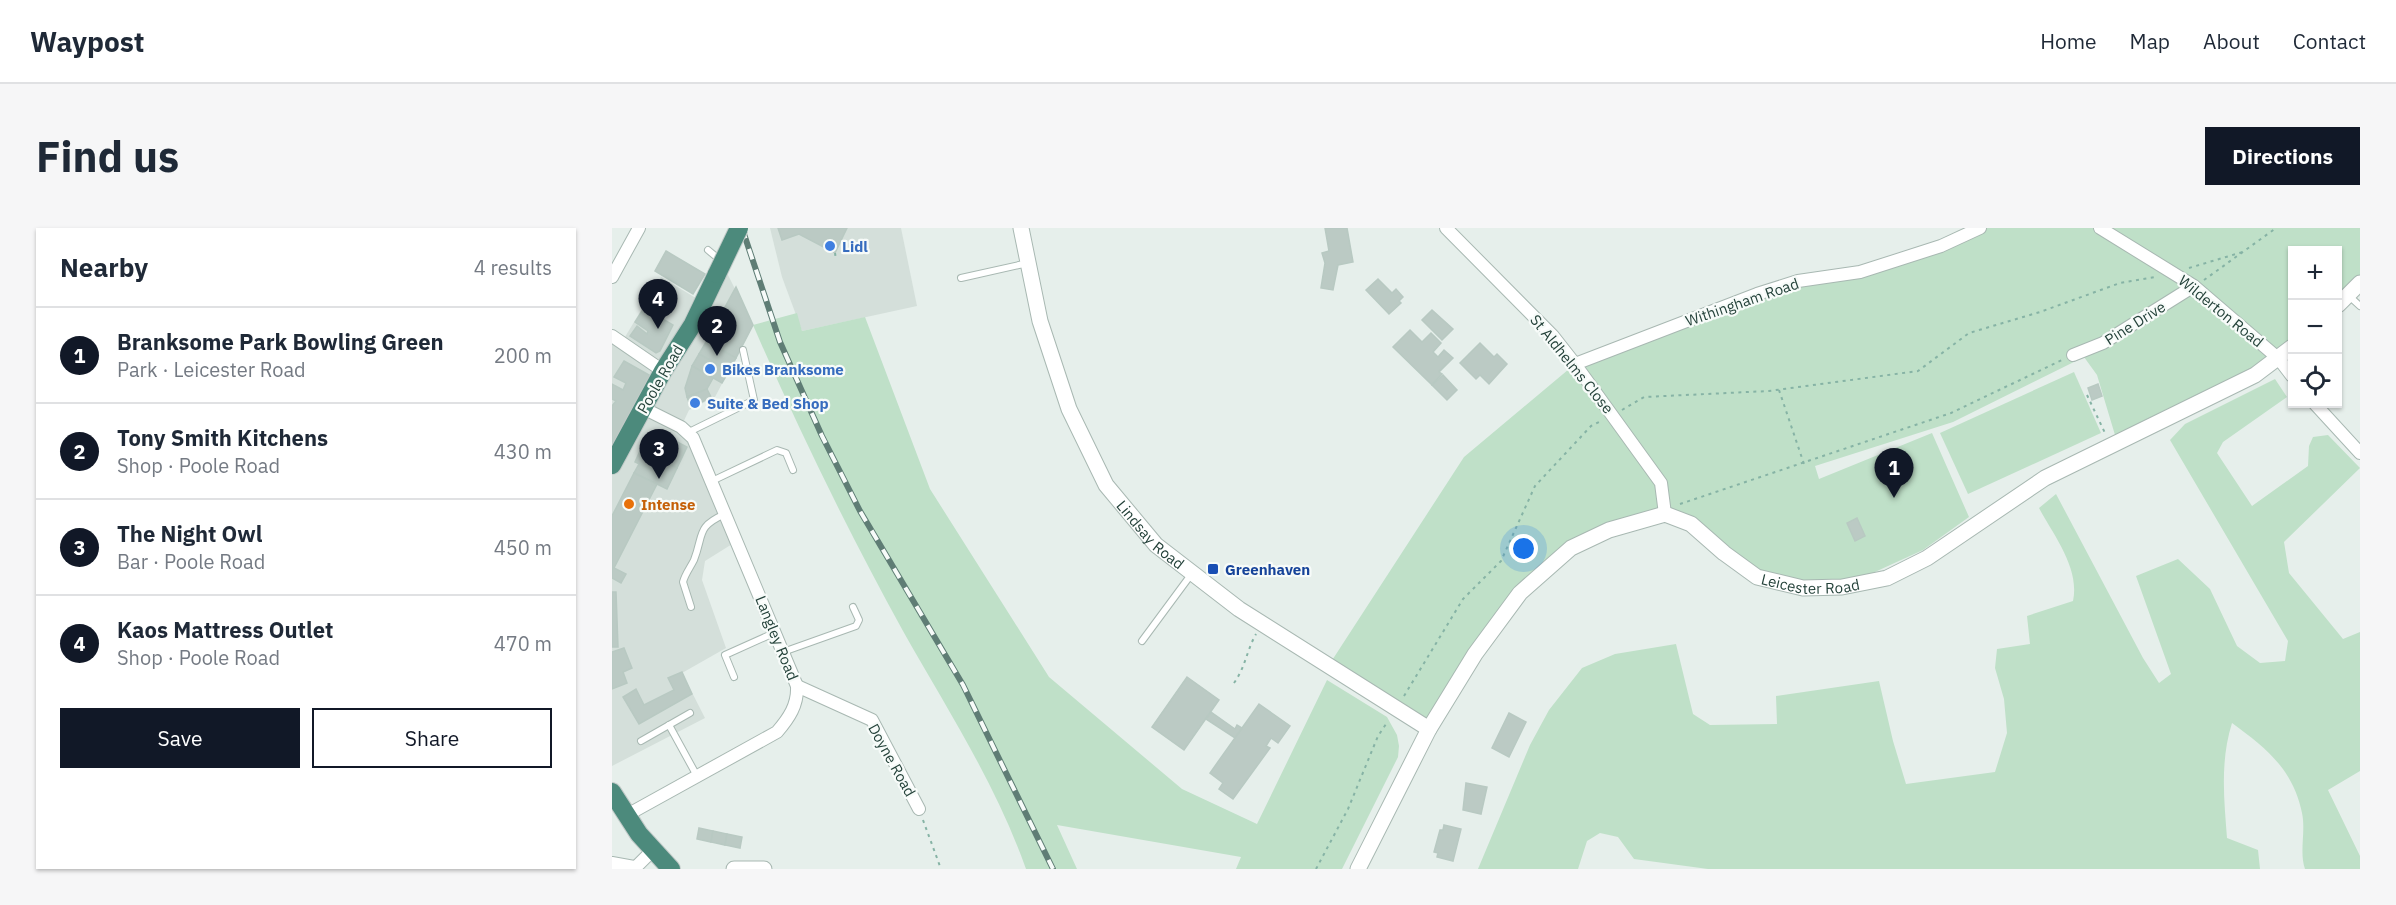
<!DOCTYPE html>
<html lang="en">
<head>
<meta charset="utf-8">
<style>
  :root { --surface:#fff; --page:#f6f6f7; --text:#1f2937; --muted:#747a83; --line:#e0e1e3; --accent:#111827 }
  body { margin:0; font-family:"IBM Plex Sans",sans-serif; background:var(--page); color:var(--text) }
  .controls { position:absolute; right:18px; top:18px; display:grid; overflow:hidden; border-radius:0px; box-shadow:0 2px 4px #0004 }
  .controls button { width:54px; height:54px; display:grid; place-items:center; padding:0; border:0; border-bottom:2px solid var(--line); background:var(--surface); color:var(--text); font:30px sans-serif }
  .you { position:absolute; left:912px; top:321px; width:21px; height:21px; margin:-15px; border:4px solid #fff; border-radius:50%; background:#1a73e8; box-shadow:0 0 0 9px #1a73e833 }
  .badge { display:grid; place-items:center; width:39px; height:39px; border-radius:50%; background:var(--accent); color:#fff; font-size:20px; font-weight:700 }
  .pin { position:absolute; translate:-50% -50px; filter:drop-shadow(0 2px 3px #0008) }
  .pin::after { content:''; position:absolute; top:32px; width:21px; height:18px; background:inherit; clip-path:polygon(0 0,100% 0,50% 100%) }
  .list { margin:0; padding:0; list-style:none }
  h2 { display:flex; justify-content:space-between; align-items:center; height:78px; margin:0; padding:0 24px; font-size:26px }
  h2 small { font-size:20px; font-weight:400; color:var(--muted) }
  .list li { display:grid; grid-template-columns:39px 1fr auto; gap:18px; align-items:center; box-sizing:border-box; height:96px; padding:0 24px; border-top:2px solid var(--line) }
  .list b { display:block; font-size:22px; white-space:nowrap }
  .list p { margin:0; font-size:20px; white-space:nowrap; color:var(--muted) }
  .list em { font-size:20px; font-style:normal; color:var(--muted) }
  .actions { display:flex; gap:12px; padding:18px 24px }
  .actions a { flex:1; padding:14px 0; border:2px solid var(--accent); border-radius:0px; text-align:center; font-size:21px; color:var(--accent) }
  .actions .main { background:var(--accent); color:#fff }
  .icon { flex:none; width:33px; height:33px; fill:none; stroke:currentColor; stroke-width:2; stroke-linecap:round; stroke-linejoin:round }
  .map { position:relative; flex:none; width:1748px; height:641px; overflow:hidden; border-radius:0px }
  header { display:flex; align-items:center; gap:36px; box-sizing:border-box; height:84px; padding:0 30px; background:var(--surface); border-bottom:2px solid var(--line) }
  header strong { font-size:28px }
  nav { display:flex; gap:33px; margin-inline-start:auto; font-size:21px }
  .intro { display:flex; align-items:center; justify-content:space-between; box-sizing:border-box; height:144px; padding:0 36px }
  h1 { margin:0; font-size:42px }
  .button { padding:15px 27px; border-radius:0px; background:var(--accent); color:#fff; font-size:21px; font-weight:700 }
  main { display:flex; gap:36px; padding:0 36px }
  aside { flex:1; background:var(--surface); border-radius:0px; box-shadow:0 2px 4px #0004 }
  .map>svg:first-child { display:block }
</style>
</head>
<body>
<header>
<strong>Waypost</strong>
<nav><a>Home</a><a>Map</a><a>About</a><a>Contact</a></nav>
</header>
<div class="intro"><h1>Find us</h1><a class="button">Directions</a></div>
<main>
<aside>
<h2>Nearby<small>4 results</small></h2>
<ul class="list">
<li><span class="badge">1</span><div><b>Branksome Park Bowling Green</b><p>Park · Leicester Road</p></div><em>200 m</em></li>
<li><span class="badge">2</span><div><b>Tony Smith Kitchens</b><p>Shop · Poole Road</p></div><em>430 m</em></li>
<li><span class="badge">3</span><div><b>The Night Owl</b><p>Bar · Poole Road</p></div><em>450 m</em></li>
<li><span class="badge">4</span><div><b>Kaos Mattress Outlet</b><p>Shop · Poole Road</p></div><em>470 m</em></li>
</ul>
<div class="actions"><a class="main">Save</a><a>Share</a></div>
</aside>
<div class="map">
<svg width="1748" height="641" viewBox="0 0 1748 641">
  <rect width="100%" height="100%" fill="#e6efeb"/>
  <g fill="#d4dfda">
    <path d="M158,0H289L305,78L190,103L170,49Z"/>
    <path d="M110,35L141,97L103,169L77,182L69,199L125,313L93,333L90,352L114,420L70,445L93,490L0,538V237L9,221L0,216V108L10,114L49,49L92,75Z"/>
  </g>
  <g fill="#bfe0c8">
    <path d="M1368,0H1748V55L1726,77V22H1680V119L1643,147L1503,207L1485,147L1472,129L1341,194L1203,238L1207,251L1320,205L1357,289L1311,322L1230,359L1145,349L1053,286L997,302L908,365L817,501L717,437L852,229L963,136L1145,66L1248,44Z"/>
    <path d="M185,85L190,103L253,89L318,261L437,449L570,561L645,596L715,452L775,489L785,507L787,518L786,529L730,641H624L629,629L445,597L465,641H414C384,556 335,481 291,403C236,303 186,201 141,97Z"/>
    <path d="M1462,144L1489,205L1356,266L1328,205Z"/>
    <path d="M1663,151L1675,169L1611,214L1605,225L1640,278L1696,238L1697,218L1701,209L1716,207L1748,240L1672,314L1677,345L1731,411L1748,404V543L1716,562L1748,628V641H1693C1687,624 1694,603 1690,585C1681,541 1654,520 1620,495C1608,533 1612,571 1615,610L1646,622L1648,641H1096L1022,631L1006,609L988,605L975,613L966,641H866L918,517L937,482L970,440L1003,426L1064,416L1081,486L1098,497L1165,496L1164,468L1267,453L1281,513L1294,556L1383,544L1395,505L1392,471L1383,440L1385,421L1418,416L1415,388L1461,373C1468,340 1442,308 1427,280L1444,266L1531,430L1547,455L1559,446L1524,348L1566,331L1598,361L1625,418L1648,435L1673,433L1676,413L1558,212L1573,196Z"/>
  </g>
  <g fill="#bbcac4" stroke="#b8c9c2" stroke-width="1.5">
    <path d="M166,0H235L223,25L187,6L170,12Z"/>
    <path d="M713,0H735L741,34L726,37L721,62L709,60L713,35L710,25L717,23Z"/>
    <path d="M54,23L93,46L81,66L43,43Z"/>
    <path d="M766,51L780,65L784,61L791,69L787,73L789,75L777,86L754,62Z"/>
    <path d="M124,59L141,97L124,130L94,114Z"/>
    <path d="M32,80L61,97L48,123L44,125L18,108L25,98L35,106L36,103L23,94Z"/>
    <path d="M820,82L841,101L830,112L810,92Z"/>
    <path d="M798,102L810,114L819,105L829,115L821,124L826,129L832,122L841,130L827,144L830,146L820,157L781,119Z"/>
    <path d="M94,114L124,130L117,143L87,126Z"/>
    <path d="M868,115L882,129L885,126L895,136L877,156L868,147L864,151L848,135Z"/>
    <path d="M87,126L117,143L110,155L80,138Z"/>
    <path d="M12,133L37,147V154L3,218L0,216V178L4,173L0,171V156L11,162L14,155L2,149Z"/>
    <path d="M80,138L101,150L95,161L75,169L73,160Z"/>
    <path d="M831,147L845,162L835,172L820,157Z"/>
    <path d="M1486,156L1490,168L1480,172L1476,160Z"/>
    <path d="M95,161L99,169L79,180L75,169Z"/>
    <path d="M44,207H52L75,219L65,240L28,223L34,213Z"/>
    <path d="M28,223L44,230L39,242L23,234Z"/>
    <path d="M44,230L65,240L55,261L22,245L27,236L39,242Z"/>
    <path d="M22,245L45,256L2,340L14,346L9,355L0,350V288Z"/>
    <path d="M1245,290L1253,308L1243,313L1235,295Z"/>
    <path d="M0,364H4L6,419H0Z"/>
    <path d="M12,420L20,440L11,444L15,455L0,461V424Z"/>
    <path d="M70,444L80,466L27,496L11,469L24,461L32,477L62,462L56,450Z"/>
    <path d="M575,449L607,472L572,522L540,499Z"/>
    <path d="M647,476L678,498L666,515L659,510L654,518L658,520L621,571L607,561L611,555L598,545Z"/>
    <path d="M599,484L623,501L625,497L630,500L623,510L594,491Z"/>
    <path d="M897,485L914,494L897,529L880,520Z"/>
    <path d="M854,555L875,559L869,586L851,582Z"/>
    <path d="M832,597L849,601L841,633L825,629L826,625L822,624L828,602H831Z"/>
    <path d="M87,600L101,603L99,614L85,611Z"/>
    <path d="M101,603L115,606L113,617L99,614Z"/>
    <path d="M115,606L130,609L128,620L113,617Z"/>
  </g>
  <g fill="none" stroke-linecap="round" stroke-linejoin="round">
    <g stroke="#a8b8b2" stroke-width="8">
      <g id="service">
        <path d="M96,22L108,32"/>
        <path d="M349,50L416,35"/>
        <path d="M1736,67L1748,78"/>
        <path d="M77,204L142,172L131,122"/>
        <path d="M100,253L165,222L174,225L181,242"/>
        <path d="M79,379L71,354C73,346 78,340 82,332C92,306 84,299 113,286"/>
        <path d="M530,413L581,344"/>
        <path d="M171,424L244,398L247,392L241,379"/>
        <path d="M122,449L113,427L162,405"/>
        <path d="M57,497L85,548"/>
        <path d="M29,513L78,485"/>
      </g>
    </g>
    <g stroke="#a8b8b2" stroke-width="14">
      <g id="minor">
        <path d="M834,0L941,108L963,136L1049,255L1053,286"/>
        <path d="M1488,0L1582,58L1667,131L1680,148"/>
        <path d="M0,49L27,0"/>
        <path d="M0,108L51,143"/>
        <path d="M1461,127L1491,115L1582,58"/>
        <path d="M963,136L1145,66L1186,53L1248,44L1329,18L1368,0"/>
        <path d="M1703,176L1748,225"/>
        <path d="M185,458L260,492L307,581"/>
        <path d="M15,587L165,504C177,490 186,477 185,458L81,210L69,199L31,180"/>
        <path d="M0,635L22,639"/>
        <path d="M22,641L40,623"/>
      </g>
    </g>
    <g stroke="#a8b8b2" stroke-width="17">
      <g id="tertiary">
        <path id="s1" d="M409,0L428,93L457,181L494,257L544,317L627,381L817,501"/>
        <path d="M1726,77L1748,55"/>
        <path d="M122,641H152"/>
        <path id="s2" d="M746,641L817,501L863,426L908,365L959,320L997,302L1053,286L1079,296L1112,325L1145,349L1191,360L1230,359L1275,350L1315,330L1433,250L1643,147L1680,119"/>
      </g>
    </g>
    <g stroke="#c2cac8" stroke-width="20">
      <g id="trunk">
        <path d="M0,237L51,143L81,96L105,46"/>
        <path d="M0,564L27,606L59,641"/>
      </g>
    </g>
    <g stroke="#86b3a5" stroke-width="2" stroke-dasharray="3 4.5" stroke-linecap="butt">
      <path d="M223,25L224,32"/>
      <path d="M1577,40L1634,23"/>
      <path d="M1592,52L1664,0"/>
      <path d="M1167,162L1192,236"/>
      <path d="M1475,167L1493,205"/>
      <path d="M1010,182L1032,169L1157,163L1306,143L1357,105L1428,84L1508,55L1543,49"/>
      <path d="M1068,276L1339,185L1452,131"/>
      <path d="M622,455C634,438 634,424 644,406"/>
      <path d="M792,468L851,371L889,333L923,258L979,198L989,193"/>
      <path d="M311,592L329,641"/>
      <path d="M704,641L736,581L766,508L776,493"/>
    </g>
    <use href="#service" stroke="#fff" stroke-width="6"/>
    <use href="#minor" stroke="#fff" stroke-width="12"/>
    <use href="#tertiary" stroke="#fff" stroke-width="15"/>
    <use href="#trunk" stroke="#4c8a7c" stroke-width="18"/>
    <g stroke="#5f7d75" stroke-width="6">
      <path id="rail" d="M130,0L168,114L210,208L248,283L351,457L441,641"/>
    </g>
    <use href="#rail" stroke="#f7fbf9" stroke-width="4" stroke-dasharray="11" stroke-linecap="butt"/>
    <g stroke="#c2cac8" stroke-width="20" stroke-linecap="butt">
      <path id="trunk-bridge" d="M105,46L127,0"/>
    </g>
    <use href="#trunk-bridge" stroke="#4c8a7c" stroke-width="18"/>
  </g>
  <g fill="#3f7fe0" stroke="#f7fbf9" stroke-width="2">
    <circle cx="218" cy="18" r="6"/>
    <circle cx="98" cy="141" r="6"/>
    <circle cx="83" cy="175" r="6"/>
  </g>
  <circle fill="#e8710a" stroke="#f7fbf9" stroke-width="2" cx="17" cy="276" r="6"/>
  <rect fill="#1a4fb4" stroke="#f7fbf9" stroke-width="2" x="595" y="335" width="12" height="12" rx="3"/>
  <g text-anchor="middle" dominant-baseline="central" stroke-width="4.5" stroke-linejoin="round" paint-order="stroke">
    <g font-size="15" font-weight="bold" fill="#366cbe" stroke="#f7fbf9" text-anchor="start">
      <text x="230" y="18">Lidl</text>
      <text x="110" y="141">Bikes Branksome</text>
      <text x="95" y="175">Suite &amp; Bed Shop</text>
    </g>
    <g font-size="15" fill="#24423a" stroke="#f7fbf9">
      <text transform="translate(1130 74) rotate(-19)">Withingham Road</text>
      <text transform="translate(1609 83) rotate(39)">Wilderton Road</text>
      <text transform="translate(1523 95) rotate(-32)">Pine Drive</text>
      <text transform="translate(960 136) rotate(51)">St Aldhelms Close</text>
      <text transform="translate(48 151) rotate(-60)">Poole Road</text>
      <text stroke="none"><textPath href="#s1" startOffset="339">Lindsay Road</textPath></text>
      <text stroke="none"><textPath href="#s2" startOffset="656">Leicester Road</textPath></text>
      <text transform="translate(165 410) rotate(68)">Langley Road</text>
      <text transform="translate(280 532) rotate(61)">Doyne Road</text>
    </g>
    <g font-size="15" font-weight="bold" fill="#c56008" stroke="#f7fbf9" text-anchor="start">
      <text x="29" y="276">Intense</text>
    </g>
    <g font-size="15" font-weight="bold" fill="#164399" stroke="#f7fbf9" text-anchor="start">
      <text x="613" y="341">Greenhaven</text>
    </g>
  </g>
</svg>
<div class="controls">
<button>+</button>
<button>−</button>
<button><svg class="icon" aria-label="locate" viewBox="0 0 24 24"><circle cx="12" cy="12" r="6"/><path d="M12 2v4M12 18v4M2 12h4M18 12h4"/></svg></button>
</div>
<div class="you"></div>
<div class="pin badge" style="left:1282px;top:270px">1</div>
<div class="pin badge" style="left:105px;top:128px">2</div>
<div class="pin badge" style="left:47px;top:251px">3</div>
<div class="pin badge" style="left:46px;top:101px">4</div>
</div>
</main>
</body>
</html>
